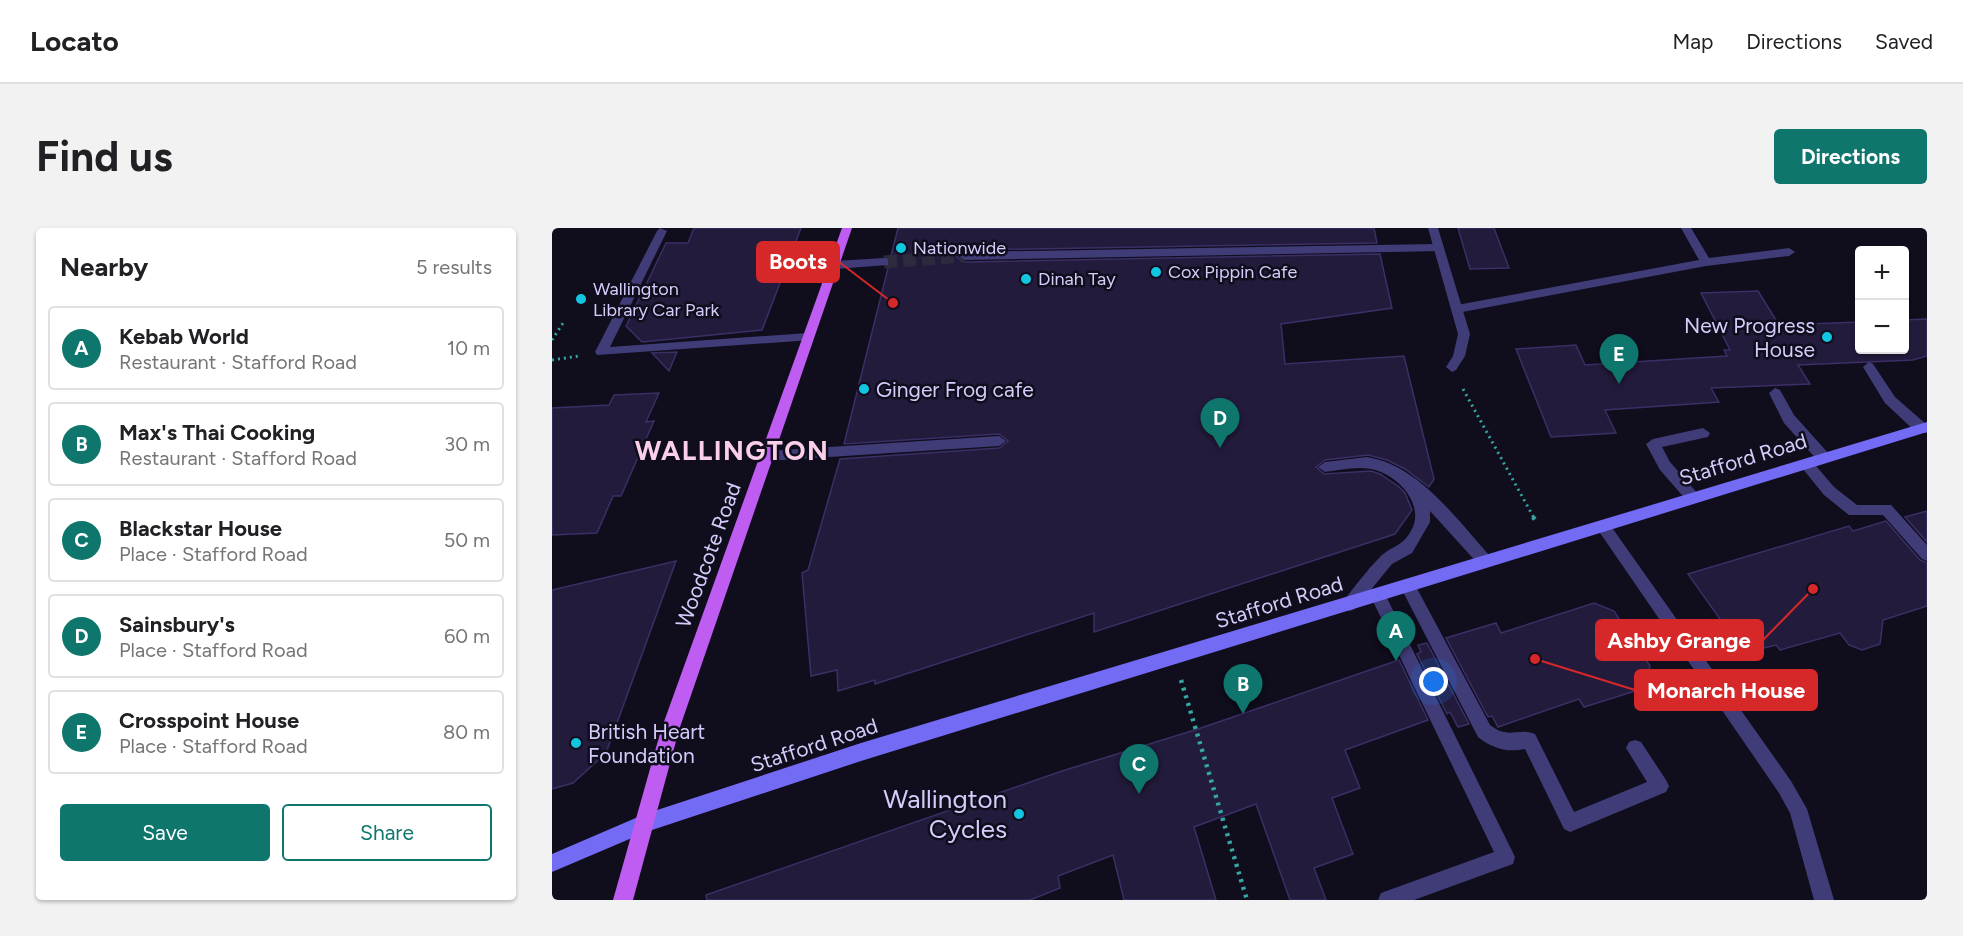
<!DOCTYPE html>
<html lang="en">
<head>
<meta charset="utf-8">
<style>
  :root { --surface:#fff; --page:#f2f2f2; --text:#202124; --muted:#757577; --line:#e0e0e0; --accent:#0f766e }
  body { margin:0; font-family:Figtree,sans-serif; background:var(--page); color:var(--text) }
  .controls { position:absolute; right:18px; top:18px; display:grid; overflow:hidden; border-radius:6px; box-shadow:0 2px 4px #0004 }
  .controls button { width:54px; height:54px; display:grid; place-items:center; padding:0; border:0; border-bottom:2px solid var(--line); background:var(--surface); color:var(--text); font:30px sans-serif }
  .you { position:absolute; left:882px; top:454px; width:21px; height:21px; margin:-15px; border:4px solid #fff; border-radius:50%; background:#1a73e8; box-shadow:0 0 0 9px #1a73e833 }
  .badge { display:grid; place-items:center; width:39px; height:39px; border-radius:50%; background:var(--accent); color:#fff; font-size:20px; font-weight:700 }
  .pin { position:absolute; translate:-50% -50px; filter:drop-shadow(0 2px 3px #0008) }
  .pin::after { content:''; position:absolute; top:32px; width:21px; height:18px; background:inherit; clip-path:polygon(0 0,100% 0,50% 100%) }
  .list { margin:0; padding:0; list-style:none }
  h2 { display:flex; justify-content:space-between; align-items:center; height:78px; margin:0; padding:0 24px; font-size:26px }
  h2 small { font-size:20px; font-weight:400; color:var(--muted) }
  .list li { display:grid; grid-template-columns:39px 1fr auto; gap:18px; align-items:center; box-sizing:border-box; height:84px; margin:0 12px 12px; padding:0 12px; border:2px solid var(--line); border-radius:6px }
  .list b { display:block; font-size:22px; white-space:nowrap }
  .list p { margin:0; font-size:20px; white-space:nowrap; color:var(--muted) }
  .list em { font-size:20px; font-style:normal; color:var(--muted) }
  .actions { display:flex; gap:12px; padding:18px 24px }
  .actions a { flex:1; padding:14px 0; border:2px solid var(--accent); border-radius:6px; text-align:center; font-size:21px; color:var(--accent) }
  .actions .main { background:var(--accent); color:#fff }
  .map { position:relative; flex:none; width:1375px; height:672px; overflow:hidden; border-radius:6px }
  header { display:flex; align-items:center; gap:36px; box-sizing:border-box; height:84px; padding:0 30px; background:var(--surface); border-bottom:2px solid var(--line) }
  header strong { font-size:28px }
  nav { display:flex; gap:33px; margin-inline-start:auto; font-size:21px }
  .intro { display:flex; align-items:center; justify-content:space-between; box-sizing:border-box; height:144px; padding:0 36px }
  h1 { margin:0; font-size:42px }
  .button { padding:15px 27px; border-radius:6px; background:var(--accent); color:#fff; font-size:21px; font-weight:700 }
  main { display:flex; gap:36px; padding:0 36px }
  aside { flex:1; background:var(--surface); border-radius:6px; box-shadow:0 2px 4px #0004 }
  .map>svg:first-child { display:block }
</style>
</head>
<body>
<header>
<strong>Locato</strong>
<nav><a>Map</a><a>Directions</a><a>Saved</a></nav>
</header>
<div class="intro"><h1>Find us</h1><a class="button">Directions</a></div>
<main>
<aside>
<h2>Nearby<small>5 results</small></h2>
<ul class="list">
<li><span class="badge">A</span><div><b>Kebab World</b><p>Restaurant · Stafford Road</p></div><em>10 m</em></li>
<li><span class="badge">B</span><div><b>Max's Thai Cooking</b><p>Restaurant · Stafford Road</p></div><em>30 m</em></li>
<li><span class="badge">C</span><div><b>Blackstar House</b><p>Place · Stafford Road</p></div><em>50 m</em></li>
<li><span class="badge">D</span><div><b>Sainsbury's</b><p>Place · Stafford Road</p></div><em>60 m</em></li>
<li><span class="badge">E</span><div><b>Crosspoint House</b><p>Place · Stafford Road</p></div><em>80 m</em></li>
</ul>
<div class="actions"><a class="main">Save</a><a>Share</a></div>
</aside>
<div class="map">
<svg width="1375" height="672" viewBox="0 0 1375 672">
  <rect width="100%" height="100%" fill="#100d1d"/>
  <g fill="#231b3c" stroke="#3b2f66" stroke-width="1.5">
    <path d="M142,0H249L210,102L90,114L74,98L114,15H136Z"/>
    <path d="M346,0H822L825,15L413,22L405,29L413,34L828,26L840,80L729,96L733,136L852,128L882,251L877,259L853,241L835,232L816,227L773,232L764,239L772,246L819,243L828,246L846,258L853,265L860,282L843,306L542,404V385L323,456V452L286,463L285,442L259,448L250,345L256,342L288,231L447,220L456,213L447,206L292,216Z"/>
    <path d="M906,0H942L957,40L918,41Z"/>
    <path d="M1206,63L1227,97L1308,94V122H1353V92L1375,91V128L1361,132L1246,137L1258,156L1159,160L1167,174L1053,182L1064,205L999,209L964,121L1024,117L1033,137L1175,128L1172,122H1178L1149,65Z"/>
    <path d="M125,124L117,143L100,125Z"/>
    <path d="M107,165L94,194L102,193L69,268H61L45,305L0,307V180L57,177L62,167Z"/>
    <path d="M1375,283V314L1353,289Z"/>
    <path d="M1334,293L1368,332L1375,335V378L1331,392L1328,416L1310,422L1297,417L1288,405L1228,422L1224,417L1192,425L1136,346L1297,298L1301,303Z"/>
    <path d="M124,333L54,525L21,555L0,561V362Z"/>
    <path d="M1042,375L1062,383L1098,438L1093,460L1032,479L1027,471L946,499L940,488L936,489L894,410L944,395L949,405Z"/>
    <path d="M875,415L917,496L906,499L898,484L895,486L865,426L869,424L866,417Z"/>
    <path d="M847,432L876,492L793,522L808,560L780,570L801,626L762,640L774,672H738L704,576L642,599L664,672H572L561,627L506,648L508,660L478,672H155L154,667L510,543L646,501Z"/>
  </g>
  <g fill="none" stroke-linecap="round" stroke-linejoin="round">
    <path stroke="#2d2a3e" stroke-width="13" stroke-dasharray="13 6" stroke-linecap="butt" d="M332,34L413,28"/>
    <g stroke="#36a6a3" stroke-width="3" stroke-dasharray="2 4" stroke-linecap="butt">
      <path d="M0,112L11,95"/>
      <path d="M0,132L27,128"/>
      <path d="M911,161L982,290"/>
    </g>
    <g stroke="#36a6a3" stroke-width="4.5" stroke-dasharray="3 5" stroke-linecap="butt">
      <path d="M981,289L984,293"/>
      <path d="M629,452L695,672"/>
    </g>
    <g fill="#403c78" fill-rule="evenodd">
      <path d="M108,0L115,3L58,119L256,105L260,106V112L45,127L43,124L105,3Z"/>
      <path d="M1129,0H1139L1157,30L1237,20L1243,24L1237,28L1154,38L905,85L899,81L905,77L1147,32Z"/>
      <path d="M1317,134L1321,136L1343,169L1375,197V205H1365L1333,175L1311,139Z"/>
      <path d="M1223,160L1228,162L1242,187L1277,226L1279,230L1277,234H1267L1232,195L1217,165Z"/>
      <path d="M1151,200L1158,205L1156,209L1110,219L1118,234L1146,266L1148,270L1146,274H1136L1108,242L1094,216L1101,211Z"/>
      <path d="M447,208L454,213L447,218L215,233L208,228L215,223Z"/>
      <path d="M815,229C867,237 905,292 938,328L940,333L938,338L933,339L928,338L878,283V294L860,325L840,336L803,381L798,383L793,381L790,376L793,371C804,357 815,342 828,329C839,318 850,319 859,303C874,277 846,246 819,241C804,238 788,242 773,244L766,239L773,234Z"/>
      <path d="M1254,231L1259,232L1282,259L1305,277H1339L1375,317V333L1370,331L1331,287H1297L1272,267L1247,236Z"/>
      <path d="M856,351L861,353L938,497C957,512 966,499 983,506L1022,584L1095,554L1074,520L1077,514L1083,512L1089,514L1114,552L1117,558L1114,564L1018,604L1012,601L973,521C954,525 940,520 926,509L848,358L851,353Z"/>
      <path d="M826,360L831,362L963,629L961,636L862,672H826L829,665L942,624L818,367L821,362Z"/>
    </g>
    <g fill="#403c78" fill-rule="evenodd">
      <path d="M886,16L892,20L890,23L413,32L407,28L413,24Z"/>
      <path d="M332,30L336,31V37L283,41L277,37L283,33Z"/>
    </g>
    <g fill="#403c78" fill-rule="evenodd">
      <path d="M876,0H886L918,106L913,128L904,142L900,144L894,139L901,128L906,106Z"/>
      <path d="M1051,292L1056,294L1239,553L1255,581L1282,672H1262L1238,585L1227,565L1046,302L1044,298L1046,294Z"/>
    </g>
    <path fill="#736bf3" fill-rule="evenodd" d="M1375,194V204L309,533L94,604L0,644V626L93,586L309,515Z"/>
    <path fill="#bf5df2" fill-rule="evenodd" d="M290,0H300L127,502L81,672H61L109,502Z"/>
  </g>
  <g fill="#12c6e2" stroke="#100d1d" stroke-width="2">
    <circle cx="349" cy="20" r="6"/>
    <circle cx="604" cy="44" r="6"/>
    <circle cx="474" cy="51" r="6"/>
    <circle cx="29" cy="71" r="6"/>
    <circle cx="1275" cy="109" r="6"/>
    <circle cx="312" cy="161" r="6"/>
    <circle cx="24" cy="515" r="6"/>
    <circle cx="467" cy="586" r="6"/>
  </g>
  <g text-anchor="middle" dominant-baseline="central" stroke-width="5" stroke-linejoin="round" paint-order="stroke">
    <g font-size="18" fill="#d4cdfb" stroke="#100d1d" text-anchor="start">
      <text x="361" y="20">Nationwide</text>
      <text x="616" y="44">Cox Pippin Cafe</text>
      <text x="486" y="51">Dinah Tay</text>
      <text x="41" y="61">Wallington<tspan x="41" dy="21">Library Car Park</tspan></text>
    </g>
    <g font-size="21" fill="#d4cdfb" stroke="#100d1d" text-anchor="start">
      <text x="1263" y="97" text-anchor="end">New Progress<tspan x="1263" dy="24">House</tspan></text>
      <text x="324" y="161">Ginger Frog cafe</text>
      <text x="36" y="503">British Heart<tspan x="36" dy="24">Foundation</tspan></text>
    </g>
    <g font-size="21" fill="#d4cdfb" stroke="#100d1d">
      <text transform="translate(1191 231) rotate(-17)">Stafford Road</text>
      <text transform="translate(156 327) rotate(-70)">Woodcote Road</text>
      <text transform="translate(727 374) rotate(-17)">Stafford Road</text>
      <text transform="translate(262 517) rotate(-18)">Stafford Road</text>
    </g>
    <g font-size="26" fill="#d4cdfb" stroke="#100d1d" text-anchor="end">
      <text x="455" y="571">Wallington<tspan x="455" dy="30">Cycles</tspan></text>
    </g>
    <g font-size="27" font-weight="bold" letter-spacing="1.5" fill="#fbcfea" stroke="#100d1d">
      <text x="180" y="222">WALLINGTON</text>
    </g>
  </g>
  <path fill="none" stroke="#d62828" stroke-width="2" d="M341 75L287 34M1261 361L1211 412M983 431L1083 462"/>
  <g fill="#d62828" stroke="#100d1d" stroke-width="2">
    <circle cx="341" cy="75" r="6"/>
    <circle cx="1261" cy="361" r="6"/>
    <circle cx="983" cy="431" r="6"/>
  </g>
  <g fill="#d62828" stroke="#d62828" stroke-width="2">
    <rect x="205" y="14" width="82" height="40" rx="6"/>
    <rect x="1044" y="392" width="167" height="40" rx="6"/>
    <rect x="1083" y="442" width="182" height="40" rx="6"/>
  </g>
  <g font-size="22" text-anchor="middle" font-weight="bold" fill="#fff">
    <text x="246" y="41">Boots</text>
    <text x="1127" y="420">Ashby Grange</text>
    <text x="1174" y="470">Monarch House</text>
  </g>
</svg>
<div class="controls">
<button>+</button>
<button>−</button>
</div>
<div class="you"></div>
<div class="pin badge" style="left:844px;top:433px">A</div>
<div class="pin badge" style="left:691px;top:486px">B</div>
<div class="pin badge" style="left:587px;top:566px">C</div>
<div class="pin badge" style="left:668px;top:220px">D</div>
<div class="pin badge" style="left:1067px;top:156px">E</div>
</div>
</main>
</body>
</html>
